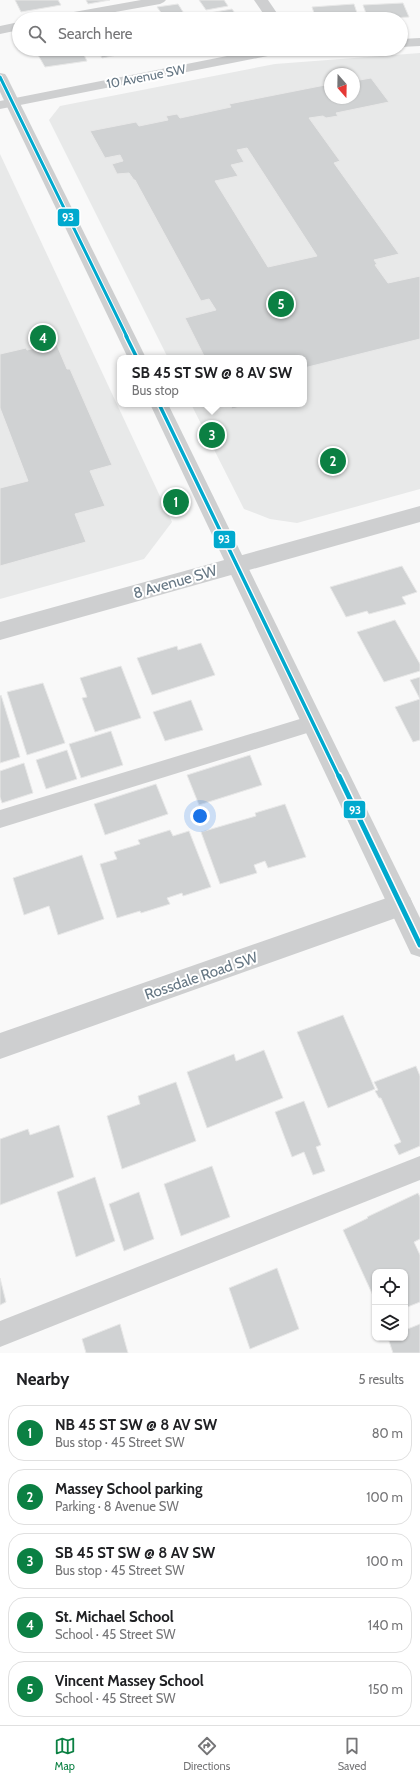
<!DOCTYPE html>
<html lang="en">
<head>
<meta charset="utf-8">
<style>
  :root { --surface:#fff; --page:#f2f2f2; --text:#202124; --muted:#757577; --line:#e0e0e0; --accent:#0b8043 }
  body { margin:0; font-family:Cabin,sans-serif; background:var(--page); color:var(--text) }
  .controls { position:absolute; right:12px; bottom:12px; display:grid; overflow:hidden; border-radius:8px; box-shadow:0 1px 3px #0004 }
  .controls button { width:36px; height:36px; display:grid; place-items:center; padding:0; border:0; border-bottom:1px solid var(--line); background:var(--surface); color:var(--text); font:20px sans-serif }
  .compass { position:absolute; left:324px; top:68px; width:36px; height:36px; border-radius:50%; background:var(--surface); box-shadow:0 1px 3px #0004; rotate:160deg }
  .you { position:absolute; left:200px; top:816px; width:14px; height:14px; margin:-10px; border:3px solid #fff; border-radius:50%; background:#1a73e8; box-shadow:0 0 0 6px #1a73e833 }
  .badge { display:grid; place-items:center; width:26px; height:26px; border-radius:50%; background:var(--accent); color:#fff; font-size:13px; font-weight:700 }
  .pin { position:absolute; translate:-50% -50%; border:2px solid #fff; box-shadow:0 1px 4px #0006 }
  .popup { position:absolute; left:117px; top:355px; width:190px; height:52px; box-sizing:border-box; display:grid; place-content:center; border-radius:8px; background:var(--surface); filter:drop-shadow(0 1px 3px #0005); font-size:13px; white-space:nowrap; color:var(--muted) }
  .popup b { font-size:15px; color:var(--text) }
  .popup::after { content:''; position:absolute; left:50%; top:100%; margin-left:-8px; border:8px solid transparent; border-top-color:var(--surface) }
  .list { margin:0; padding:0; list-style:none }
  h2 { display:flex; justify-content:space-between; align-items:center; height:52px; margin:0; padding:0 16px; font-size:17px }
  h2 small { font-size:13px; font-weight:400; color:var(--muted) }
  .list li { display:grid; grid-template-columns:26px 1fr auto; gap:12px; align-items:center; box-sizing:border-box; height:56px; margin:0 8px 8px; padding:0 8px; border:1px solid var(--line); border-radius:16px }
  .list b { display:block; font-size:15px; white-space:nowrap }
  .list p { margin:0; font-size:13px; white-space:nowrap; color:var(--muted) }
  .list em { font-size:13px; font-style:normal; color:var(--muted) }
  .icon { flex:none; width:22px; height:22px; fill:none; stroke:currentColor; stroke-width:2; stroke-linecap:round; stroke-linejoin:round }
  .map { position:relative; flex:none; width:420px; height:1353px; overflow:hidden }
  .search { position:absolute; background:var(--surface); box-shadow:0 1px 3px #0004; left:12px; right:12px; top:12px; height:44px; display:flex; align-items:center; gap:10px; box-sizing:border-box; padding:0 14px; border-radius:22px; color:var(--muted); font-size:15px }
  .sheet { height:372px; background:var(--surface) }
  nav { display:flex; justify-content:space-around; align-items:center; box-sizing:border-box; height:56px; border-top:1px solid var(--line); background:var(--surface); font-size:11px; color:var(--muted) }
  nav a { display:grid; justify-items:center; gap:2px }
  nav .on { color:var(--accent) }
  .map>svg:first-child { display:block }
</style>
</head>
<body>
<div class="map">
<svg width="420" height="1353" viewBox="0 0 420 1353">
  <rect width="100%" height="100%" fill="#f9f9f9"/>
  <g fill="#e8e9e9" fill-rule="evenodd">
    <path d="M420,53V489L297,523L270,519L244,509L191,404H304V358H168L49,120L60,106L275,64ZM330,74H354V98H330Z"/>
    <path d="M0,154L172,522L144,559L0,599Z"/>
  </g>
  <g fill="#d0d2d3" stroke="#e8e8e8" fill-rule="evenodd">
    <path d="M15,0H58L61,5L21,12Z"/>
    <path d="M86,0H110L88,4Z"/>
    <path d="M199,0H224L228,6L206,10Z"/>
    <path d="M403,3L409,17L368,19L363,5Z"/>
    <path d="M178,4L185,15L165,18L157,7Z"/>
    <path d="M354,4L359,19H316L312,7Z"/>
    <path d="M232,9L239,19H207L204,14Z"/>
    <path d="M32,49H81L87,61L45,67L38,55L35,54Z"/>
    <path d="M97,49H142V50L102,58Z"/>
    <path d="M371,78L389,102L336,113L338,116L326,118L323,116L309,118L340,161L334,163L399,254L374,260L377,264L375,265L388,283L420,276V339L304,368V358H205L185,318L216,310L209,299L201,301L135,180H134L129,173L117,174L112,164L123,161L120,155L105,158L90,131L136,122L139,126L168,120L166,116L177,114L180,118L231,107L229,104L330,84V98H354V81ZM247,148L284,205L317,256L268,267L215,181L238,176L231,165L244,162L237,150Z"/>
    <path d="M56,343L67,369H70L112,465L90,471L105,506L75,514L86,542L0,566V488L28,481L0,408V354L26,348L27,350Z"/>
    <path d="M230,404H252L232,409Z"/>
    <path d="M402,566L417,592L402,597L406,604L369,614L367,611L346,617L330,587Z"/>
    <path d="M395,620L420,664V671L384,682L357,632Z"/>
    <path d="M201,643L215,675L152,695L137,658L177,646L178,650Z"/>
    <path d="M121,666L141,718L95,732L82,698L87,697L80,678Z"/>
    <path d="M420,677V740L413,742L395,707L420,699L410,680Z"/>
    <path d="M43,683L65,743L27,755L7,692Z"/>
    <path d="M1,695L20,757L0,763V696Z"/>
    <path d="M191,700L203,730L165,741L153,712Z"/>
    <path d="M111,731L123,765L81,778L69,744Z"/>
    <path d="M67,750L77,779L46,789L36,760Z"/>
    <path d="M250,755L262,785L199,805L187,775Z"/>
    <path d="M24,763L33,793L2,803L0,797V771Z"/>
    <path d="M156,784L168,814L105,835L94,804Z"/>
    <path d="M285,804L306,857L268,868L265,861L254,865L257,873L220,884L201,832L256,816L255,813Z"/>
    <path d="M170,830L173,836L189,831L211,887L183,896L182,893L167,898L170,904L141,913L140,911L117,918L100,864L117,859L114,852L140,844L138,840Z"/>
    <path d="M82,855L104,919L58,935L49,906L24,915L13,878Z"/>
    <path d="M343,1015L375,1089L328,1108L297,1032Z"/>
    <path d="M264,1050L283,1098L207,1128L187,1072L234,1054L236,1061Z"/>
    <path d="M416,1066L420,1076V1146L399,1155L394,1145L401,1142L381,1098H379L375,1091L378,1090L374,1082Z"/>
    <path d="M176,1082L196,1141L122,1169L107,1116L140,1104L138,1096Z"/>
    <path d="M304,1101L321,1145L316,1147L325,1171L313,1175L304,1152L292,1157L275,1112Z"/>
    <path d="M59,1125L74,1177L0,1205V1139L28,1129L30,1135Z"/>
    <path d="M212,1166L230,1217L181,1236L164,1184Z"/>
    <path d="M95,1177L115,1241L76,1257L57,1192Z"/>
    <path d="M139,1192L154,1239L124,1251L109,1204Z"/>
    <path d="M418,1193L420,1197V1239L414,1242L420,1255V1302L405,1308V1272H375V1300L343,1230L368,1218L367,1217Z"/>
    <path d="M277,1268L299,1329L250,1349L229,1288Z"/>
    <path d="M0,1278L6,1302L0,1305Z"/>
    <path d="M120,1324L128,1353H86L82,1339Z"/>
    <path d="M420,1324V1353H393L388,1338H405V1330Z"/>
  </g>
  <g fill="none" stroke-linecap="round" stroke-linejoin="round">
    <g fill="#cecfd0" fill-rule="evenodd">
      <path d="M141,0H166L164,2L160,4L76,19H51L53,16L57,15Z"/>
      <path d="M19,22V30L0,34V26Z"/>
      <path d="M313,715L320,717L323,723L320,729L0,828V810Z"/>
      <path d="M420,1156V1180L0,1347V1321Z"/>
    </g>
    <g fill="#cecfd0" fill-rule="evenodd">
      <path d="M254,0H268L281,19H267Z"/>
      <path d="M420,38V46L401,47V39Z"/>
      <path d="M262,49H299L297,52L273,55L0,109V101Z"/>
      <path d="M420,506V522L0,640V622Z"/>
      <path d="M401,893L410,897L413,905L410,913L0,1059V1033Z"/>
    </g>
    <g fill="#cecfd0" fill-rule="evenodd">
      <path d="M0,73L5,74L7,77L146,358H128L0,92Z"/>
      <path d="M150,404H168L420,918V957L411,954Z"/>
    </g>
    <g stroke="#fff" stroke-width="5">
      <path id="bus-1-far2" d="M0,77L127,337"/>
    </g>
    <g stroke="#fff" stroke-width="6">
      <g id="bus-1-far1">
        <path d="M126,336L137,358"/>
        <path d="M159,404L339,777"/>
      </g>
    </g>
    <g stroke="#fff" stroke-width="8">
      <path id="bus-1" d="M339,776L420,945"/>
    </g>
    <use href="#bus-1-far2" stroke="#00a9ce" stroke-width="3"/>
    <use href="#bus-1-far1" stroke="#00a9ce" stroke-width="3.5"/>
    <use href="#bus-1" stroke="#00a9ce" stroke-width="5"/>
  </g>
  <g text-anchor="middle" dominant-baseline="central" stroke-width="4" stroke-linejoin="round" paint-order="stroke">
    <g font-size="13" fill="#657683" stroke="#fff">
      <text transform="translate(146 76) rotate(-11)">10 Avenue SW</text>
    </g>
    <g font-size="15" fill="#657683" stroke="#fff">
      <text transform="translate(175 582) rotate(-16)">8 Avenue SW</text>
      <text transform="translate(201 976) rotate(-19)">Rossdale Road SW</text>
    </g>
  </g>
  <g stroke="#fff" stroke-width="1.5">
    <rect x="57" y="208" width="23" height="19" rx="4" fill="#00a9ce"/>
    <rect x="213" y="530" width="23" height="19" rx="4" fill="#00a9ce"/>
    <rect x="343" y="800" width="23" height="19" rx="4" fill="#00a9ce"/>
  </g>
  <g font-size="11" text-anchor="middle" font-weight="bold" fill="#fff">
    <text x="68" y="221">93</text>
    <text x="224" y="543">93</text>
    <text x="355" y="814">93</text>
  </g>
</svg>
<div class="controls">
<button><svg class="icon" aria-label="locate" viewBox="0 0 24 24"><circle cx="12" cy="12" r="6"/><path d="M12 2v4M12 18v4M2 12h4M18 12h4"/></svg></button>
<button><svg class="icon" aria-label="layers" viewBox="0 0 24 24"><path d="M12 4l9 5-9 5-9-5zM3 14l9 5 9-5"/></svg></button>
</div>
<svg class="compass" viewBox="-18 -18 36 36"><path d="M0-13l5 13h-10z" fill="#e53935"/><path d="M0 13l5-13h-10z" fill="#757577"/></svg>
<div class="you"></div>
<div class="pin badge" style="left:176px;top:502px">1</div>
<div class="pin badge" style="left:333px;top:461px">2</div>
<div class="pin badge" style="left:212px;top:435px">3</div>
<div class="popup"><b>SB 45 ST SW @ 8 AV SW</b>Bus stop</div>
<div class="pin badge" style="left:43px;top:338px">4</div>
<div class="pin badge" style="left:281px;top:304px">5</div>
<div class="search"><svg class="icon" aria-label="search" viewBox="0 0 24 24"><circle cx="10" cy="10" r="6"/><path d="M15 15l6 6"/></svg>Search here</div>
</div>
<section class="sheet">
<h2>Nearby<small>5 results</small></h2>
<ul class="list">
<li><span class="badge">1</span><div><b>NB 45 ST SW @ 8 AV SW</b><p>Bus stop · 45 Street SW</p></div><em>80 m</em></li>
<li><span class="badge">2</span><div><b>Massey School parking</b><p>Parking · 8 Avenue SW</p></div><em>100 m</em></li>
<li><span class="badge">3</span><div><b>SB 45 ST SW @ 8 AV SW</b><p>Bus stop · 45 Street SW</p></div><em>100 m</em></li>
<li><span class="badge">4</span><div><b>St. Michael School</b><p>School · 45 Street SW</p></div><em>140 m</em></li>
<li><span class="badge">5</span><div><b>Vincent Massey School</b><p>School · 45 Street SW</p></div><em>150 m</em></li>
</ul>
</section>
<nav>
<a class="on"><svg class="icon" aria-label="map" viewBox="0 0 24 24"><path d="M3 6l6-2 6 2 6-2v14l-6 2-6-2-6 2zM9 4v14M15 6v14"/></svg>Map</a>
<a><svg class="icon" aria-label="directions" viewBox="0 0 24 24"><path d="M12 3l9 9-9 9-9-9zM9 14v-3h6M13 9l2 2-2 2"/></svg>Directions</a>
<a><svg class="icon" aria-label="saved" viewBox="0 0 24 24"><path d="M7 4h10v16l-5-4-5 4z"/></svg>Saved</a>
</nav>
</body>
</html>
